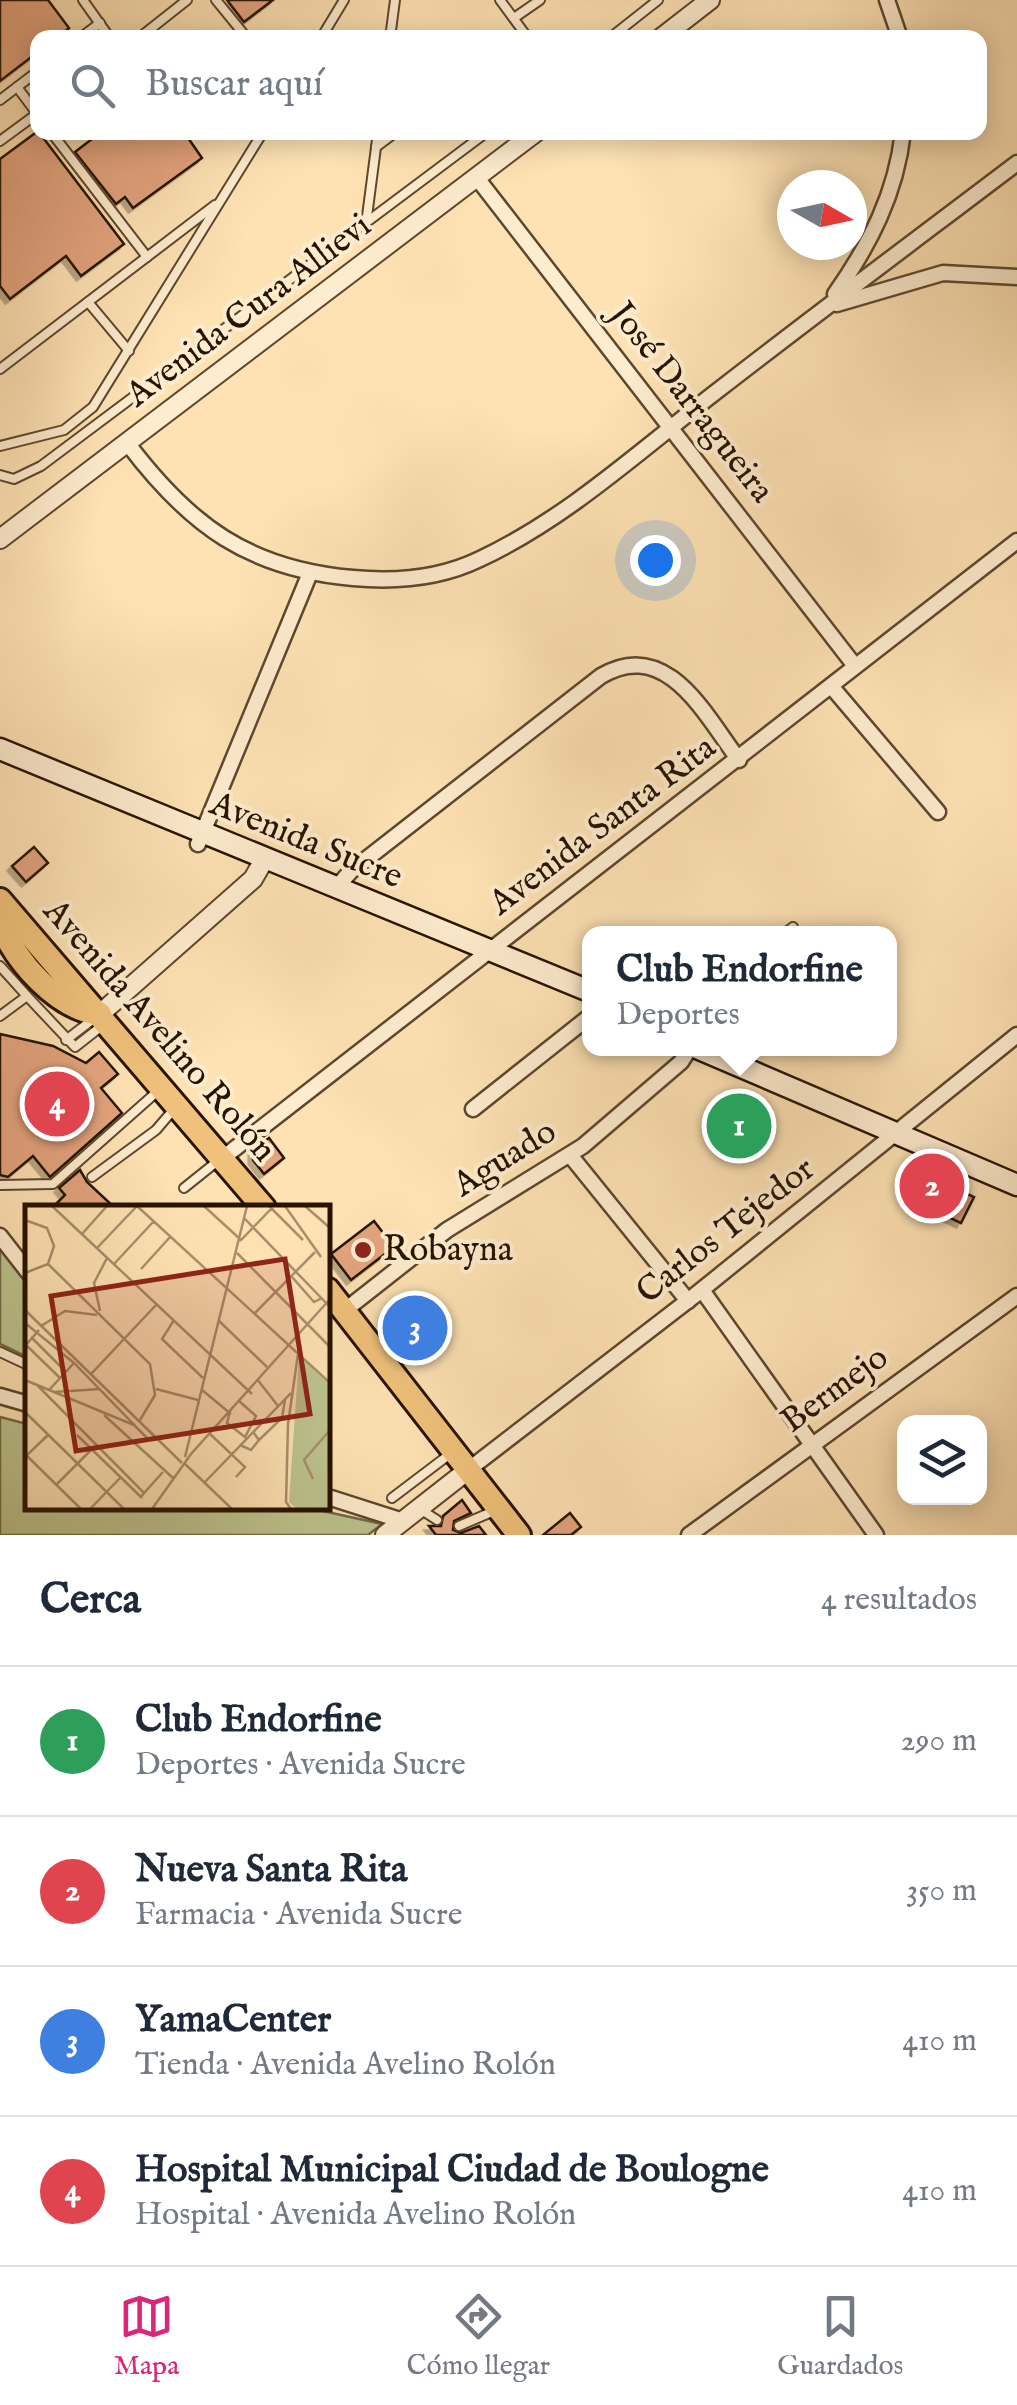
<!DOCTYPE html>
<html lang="es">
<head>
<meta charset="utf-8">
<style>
  :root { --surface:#fff; --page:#f2f2f3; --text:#1f2937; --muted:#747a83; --line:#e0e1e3; --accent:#db2777 }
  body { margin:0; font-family:"IM FELL English",serif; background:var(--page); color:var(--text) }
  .controls { position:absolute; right:30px; bottom:30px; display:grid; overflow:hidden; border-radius:20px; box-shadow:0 5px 25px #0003 }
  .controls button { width:90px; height:90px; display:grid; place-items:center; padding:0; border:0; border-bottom:2px solid var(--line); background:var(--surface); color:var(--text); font:50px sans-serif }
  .compass { position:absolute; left:777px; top:170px; width:90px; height:90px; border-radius:50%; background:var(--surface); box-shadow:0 5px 25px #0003; rotate:99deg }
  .you { position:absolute; left:655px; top:560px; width:35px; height:35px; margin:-25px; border:8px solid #fff; border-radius:50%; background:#1a73e8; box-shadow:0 0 0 15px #1a73e833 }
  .badge { display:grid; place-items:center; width:65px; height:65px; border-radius:50%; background:var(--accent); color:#fff; font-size:32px; font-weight:700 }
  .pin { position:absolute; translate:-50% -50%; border:5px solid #fff; box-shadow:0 2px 10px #0006 }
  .popup { position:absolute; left:582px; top:926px; width:315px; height:130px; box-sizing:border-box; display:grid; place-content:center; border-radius:20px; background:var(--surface); filter:drop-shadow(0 2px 8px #0005); font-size:32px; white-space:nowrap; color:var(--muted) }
  .popup b { font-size:38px; color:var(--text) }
  .popup::after { content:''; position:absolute; left:50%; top:100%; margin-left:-20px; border:20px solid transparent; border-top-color:var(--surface) }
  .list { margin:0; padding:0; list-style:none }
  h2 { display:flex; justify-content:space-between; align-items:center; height:130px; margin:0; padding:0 40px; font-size:42px }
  h2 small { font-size:32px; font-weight:400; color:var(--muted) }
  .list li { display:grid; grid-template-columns:65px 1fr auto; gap:30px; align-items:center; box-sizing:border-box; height:150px; padding:0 40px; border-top:2px solid var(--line) }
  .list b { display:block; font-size:38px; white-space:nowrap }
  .list p { margin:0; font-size:32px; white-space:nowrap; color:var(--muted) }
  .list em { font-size:32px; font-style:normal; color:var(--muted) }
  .icon { flex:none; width:55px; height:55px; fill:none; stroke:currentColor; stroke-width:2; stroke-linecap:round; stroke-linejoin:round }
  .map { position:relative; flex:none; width:1017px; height:1535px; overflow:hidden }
  .search { position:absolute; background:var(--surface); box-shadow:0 5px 25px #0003; left:30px; right:30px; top:30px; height:110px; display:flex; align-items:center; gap:25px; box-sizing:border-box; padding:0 35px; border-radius:20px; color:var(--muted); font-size:38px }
  .sheet { height:730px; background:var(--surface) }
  nav { display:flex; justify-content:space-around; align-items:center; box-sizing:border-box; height:140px; border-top:2px solid var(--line); background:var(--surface); font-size:28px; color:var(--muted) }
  nav a { display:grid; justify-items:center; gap:5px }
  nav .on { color:var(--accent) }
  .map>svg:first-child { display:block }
</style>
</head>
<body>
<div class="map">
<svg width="1017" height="1535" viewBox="0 0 1017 1535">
  <defs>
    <filter id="shadow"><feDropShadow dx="-4.5" dy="4.5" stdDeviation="0" flood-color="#0004"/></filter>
  </defs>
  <rect width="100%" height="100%" fill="#fee2b4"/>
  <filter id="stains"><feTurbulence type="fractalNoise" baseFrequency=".002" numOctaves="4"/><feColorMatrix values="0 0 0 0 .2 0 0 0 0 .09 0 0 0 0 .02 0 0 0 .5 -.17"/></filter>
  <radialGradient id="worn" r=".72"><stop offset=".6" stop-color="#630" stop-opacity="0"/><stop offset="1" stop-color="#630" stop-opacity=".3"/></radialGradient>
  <g fill="#bdc48f" stroke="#726c48" stroke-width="2.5">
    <path d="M0,1247L27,1284V1357L0,1344Z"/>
    <path d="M0,1417L27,1424L28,1508H309L382,1524L368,1535H0Z"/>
  </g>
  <g fill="#e3a47e" stroke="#271300" stroke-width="2.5" filter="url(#shadow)">
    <path d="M0,0H48L69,28L57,38H38V52L0,81Z"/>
    <path d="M227,0H273L244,22Z"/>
    <path d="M38,131L124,244L81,276L66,256L10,299L0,286V159Z"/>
    <path d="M101,132H184L202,158L133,208L125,197L116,204L75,152Z"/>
    <path d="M34,847L48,863L26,882L12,866Z"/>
    <path d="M0,1034L53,1046L86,1063L99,1052L118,1074L101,1088L122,1113L50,1177L33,1156L8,1177L0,1175Z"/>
    <path d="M742,1111L755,1126L735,1141L723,1126Z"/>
    <path d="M269,1138L284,1158L264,1174L253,1160V1150Z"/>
    <path d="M80,1170L87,1182L115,1208H52L65,1195L59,1188Z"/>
    <path d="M932,1177L974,1197L961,1223L920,1203Z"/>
    <path d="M374,1221L394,1247L351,1280L331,1254Z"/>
    <path d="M422,1307L437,1326L409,1349L394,1331Z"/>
    <path d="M462,1500L471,1513L454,1521L453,1530L461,1533L479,1526L486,1535H436L429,1526H441L443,1516Z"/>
    <path d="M570,1513L581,1527L571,1535H543Z"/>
  </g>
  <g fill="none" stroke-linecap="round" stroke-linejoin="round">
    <g stroke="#5d472d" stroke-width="12">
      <g id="service">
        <path d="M83,0L110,38"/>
        <path d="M216,0L247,38"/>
        <path d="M500,0L528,38"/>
        <path d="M514,18L540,0"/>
        <path d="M80,38L100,23"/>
        <path d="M139,38L187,0"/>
        <path d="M321,38L344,0"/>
        <path d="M390,38L395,0"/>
        <path d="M610,38L658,0"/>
        <path d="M17,87L38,115"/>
        <path d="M0,100L38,71"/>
        <path d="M51,132L147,257"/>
        <path d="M0,141L38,113"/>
        <path d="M376,147L396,132"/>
        <path d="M366,224L378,132"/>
        <path d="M88,302L129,351"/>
        <path d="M0,369L215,205"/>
        <path d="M0,446L64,430L93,407L263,132"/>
        <path d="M0,475L14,479L41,466L487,132"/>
        <path d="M784,934L793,927"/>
        <path d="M0,966L27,996"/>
        <path d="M0,1016L27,996L75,1047L103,1025"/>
        <path d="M66,1040L96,1017"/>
        <path d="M92,1177L156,1130L174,1109"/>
        <path d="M0,1185L53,1184L159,1090"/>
        <path d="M184,1188L219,1160"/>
        <path d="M0,1352L28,1365"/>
        <path d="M392,1498L450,1454"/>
        <path d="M420,1509L437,1520"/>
        <path d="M459,1526L494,1511"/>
      </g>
    </g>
    <g stroke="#5d472d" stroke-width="19">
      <g id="minor">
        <path d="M887,0L900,38"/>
        <path d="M477,178L855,666"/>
        <path d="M835,294C870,244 896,194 903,132"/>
        <path d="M837,304L943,273L1017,277"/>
        <path d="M128,444C190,526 249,569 353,578C396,582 441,578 480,559C568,518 644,447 721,388C819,312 918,238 1017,163"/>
        <path d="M831,686L938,812"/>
        <path d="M198,844L310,573"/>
        <path d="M335,889L351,871L601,676C667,637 705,715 739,760"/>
        <path d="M473,1109L589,1017"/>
        <path d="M570,1155L688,1301"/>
        <path d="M224,1157L1017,541"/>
        <path d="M0,1236L28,1272"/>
        <path d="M702,1290L876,1535"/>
        <path d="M344,1311L447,1230L583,1146L681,1062L690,1048"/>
        <path d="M0,1396L28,1404"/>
        <path d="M468,1470L694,1296L1017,1035"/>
        <path d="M328,1497L403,1521"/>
        <path d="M689,1535L1017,1296"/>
      </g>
    </g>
    <g stroke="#5d472d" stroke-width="22">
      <g id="tertiary">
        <path d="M661,38L710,0"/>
        <path d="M0,539L536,132"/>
        <path d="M100,1014L253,879L264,860"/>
        <path d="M385,1535L468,1470"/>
      </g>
    </g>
    <g stroke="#271300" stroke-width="25">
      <g id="secondary">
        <path d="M0,749L589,991"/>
        <path d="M697,1048L1017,1185"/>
      </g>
    </g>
    <g stroke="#271300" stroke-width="28">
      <g id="primary">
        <path d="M0,900L264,1208"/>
        <path d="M0,923C16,962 57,1009 100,1014"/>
        <path d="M328,1290L519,1535"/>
      </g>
    </g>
    <use href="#service" stroke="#feecce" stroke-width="8"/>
    <use href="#minor" stroke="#feecce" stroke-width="14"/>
    <use href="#tertiary" stroke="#feecce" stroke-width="18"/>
    <use href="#secondary" stroke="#feecce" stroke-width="20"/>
    <use href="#primary" stroke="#efc17a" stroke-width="22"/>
  </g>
  <circle fill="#8f2418" stroke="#feecce" stroke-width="4" cx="363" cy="1250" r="10"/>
  <g text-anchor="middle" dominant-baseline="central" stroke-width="8" stroke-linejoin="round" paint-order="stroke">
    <g font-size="35" fill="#271300" stroke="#feecce">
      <text transform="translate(249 311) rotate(-37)">Avenida Cura Allievi</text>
      <text transform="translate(691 403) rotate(52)">José Darragueira</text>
      <text transform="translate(603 826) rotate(-37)">Avenida Santa Rita</text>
      <text transform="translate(306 841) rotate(22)">Avenida Sucre</text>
      <text transform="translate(159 1031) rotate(49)">Avenida Avelino Rolón</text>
      <text transform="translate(505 1159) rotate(-32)">Aguado</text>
      <text transform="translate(726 1231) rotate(-38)">Carlos Tejedor</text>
      <text transform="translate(835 1390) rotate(-36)">Bermejo</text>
    </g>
    <g font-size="35" fill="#271300" stroke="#feecce" text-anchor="start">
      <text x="383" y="1250">Robayna</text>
    </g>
  </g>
  <g transform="translate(25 1205)">
    <rect width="305" height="305" fill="#fee2b4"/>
    <path d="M274,151L305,180V304H272L264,297Z" fill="#bdc48f"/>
    <path fill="none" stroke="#a88f6c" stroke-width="2.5" d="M27,1L227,189M112,1L305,178M179,1L216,35L246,4M244,1L278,35M260,1L296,52M280,1L305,23M219,13L305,102M0,15L22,23L29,41L23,59L0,68M57,29L82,1M72,43L112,1M212,48L305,142M23,59L125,159L130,190L115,215M89,59L129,16M116,64L146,31M267,72L289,97L297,93M0,105L157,258M75,106L69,78L82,53M230,108L290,47M149,115L137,134L178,173M193,115L242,162M0,118L49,158L123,234L109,220L0,175M16,121L40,106L72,110M14,125L1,140L35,173M6,132L41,167M66,169L132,99M232,174L253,201M13,181L119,288L138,267M131,184L173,195M24,185L49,158M177,185L206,209M29,187L75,184M205,206L202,218L220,232L231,211L214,196M0,207L99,304M79,210L148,273M184,228L220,262L211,272M52,230L116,292L119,288M234,235L257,213L260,195M215,240L226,245L234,235L228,227M0,249L56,304M0,252L23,230M160,252L222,1M160,259L207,304M288,274L279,255L305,225M180,277L266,188M31,280L67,244M65,304L96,272M127,304L166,249L305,94M266,304L261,297L263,219L273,149"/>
    <path fill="#8f2418" fill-opacity="0.15" stroke="#8f2418" stroke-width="5" d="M260,54L285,209L51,246L26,91Z"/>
    <rect width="305" height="305" fill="none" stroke="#271300" stroke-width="5"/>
  </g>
  <rect width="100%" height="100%" filter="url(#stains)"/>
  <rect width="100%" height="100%" fill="url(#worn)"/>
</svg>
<div class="controls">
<button><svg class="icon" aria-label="layers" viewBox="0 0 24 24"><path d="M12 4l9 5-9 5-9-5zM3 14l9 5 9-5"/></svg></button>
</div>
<svg class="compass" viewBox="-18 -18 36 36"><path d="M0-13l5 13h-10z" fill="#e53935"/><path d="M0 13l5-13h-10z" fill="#747a83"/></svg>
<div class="you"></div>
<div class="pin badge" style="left:739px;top:1126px;background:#2e9e5b">1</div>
<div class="popup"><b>Club Endorfine</b>Deportes</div>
<div class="pin badge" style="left:932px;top:1186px;background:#e0444e">2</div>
<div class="pin badge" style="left:415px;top:1328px;background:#3f7fe0">3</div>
<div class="pin badge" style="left:57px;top:1104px;background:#e0444e">4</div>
<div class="search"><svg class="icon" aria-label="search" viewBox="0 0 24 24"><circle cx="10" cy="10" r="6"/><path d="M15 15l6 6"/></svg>Buscar aquí</div>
</div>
<section class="sheet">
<h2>Cerca<small>4 resultados</small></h2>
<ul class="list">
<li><span class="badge" style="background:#2e9e5b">1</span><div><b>Club Endorfine</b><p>Deportes · Avenida Sucre</p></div><em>290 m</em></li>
<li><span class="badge" style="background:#e0444e">2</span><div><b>Nueva Santa Rita</b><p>Farmacia · Avenida Sucre</p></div><em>350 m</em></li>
<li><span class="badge" style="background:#3f7fe0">3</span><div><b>YamaCenter</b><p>Tienda · Avenida Avelino Rolón</p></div><em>410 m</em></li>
<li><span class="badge" style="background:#e0444e">4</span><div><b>Hospital Municipal Ciudad de Boulogne</b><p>Hospital · Avenida Avelino Rolón</p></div><em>410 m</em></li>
</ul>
</section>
<nav>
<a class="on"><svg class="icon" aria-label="map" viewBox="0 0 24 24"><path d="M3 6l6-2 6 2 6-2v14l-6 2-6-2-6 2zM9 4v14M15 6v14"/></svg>Mapa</a>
<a><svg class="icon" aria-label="directions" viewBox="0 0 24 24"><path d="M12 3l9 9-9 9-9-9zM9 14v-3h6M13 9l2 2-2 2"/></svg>Cómo llegar</a>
<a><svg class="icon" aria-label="saved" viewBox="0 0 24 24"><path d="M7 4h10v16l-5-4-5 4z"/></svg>Guardados</a>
</nav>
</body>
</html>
